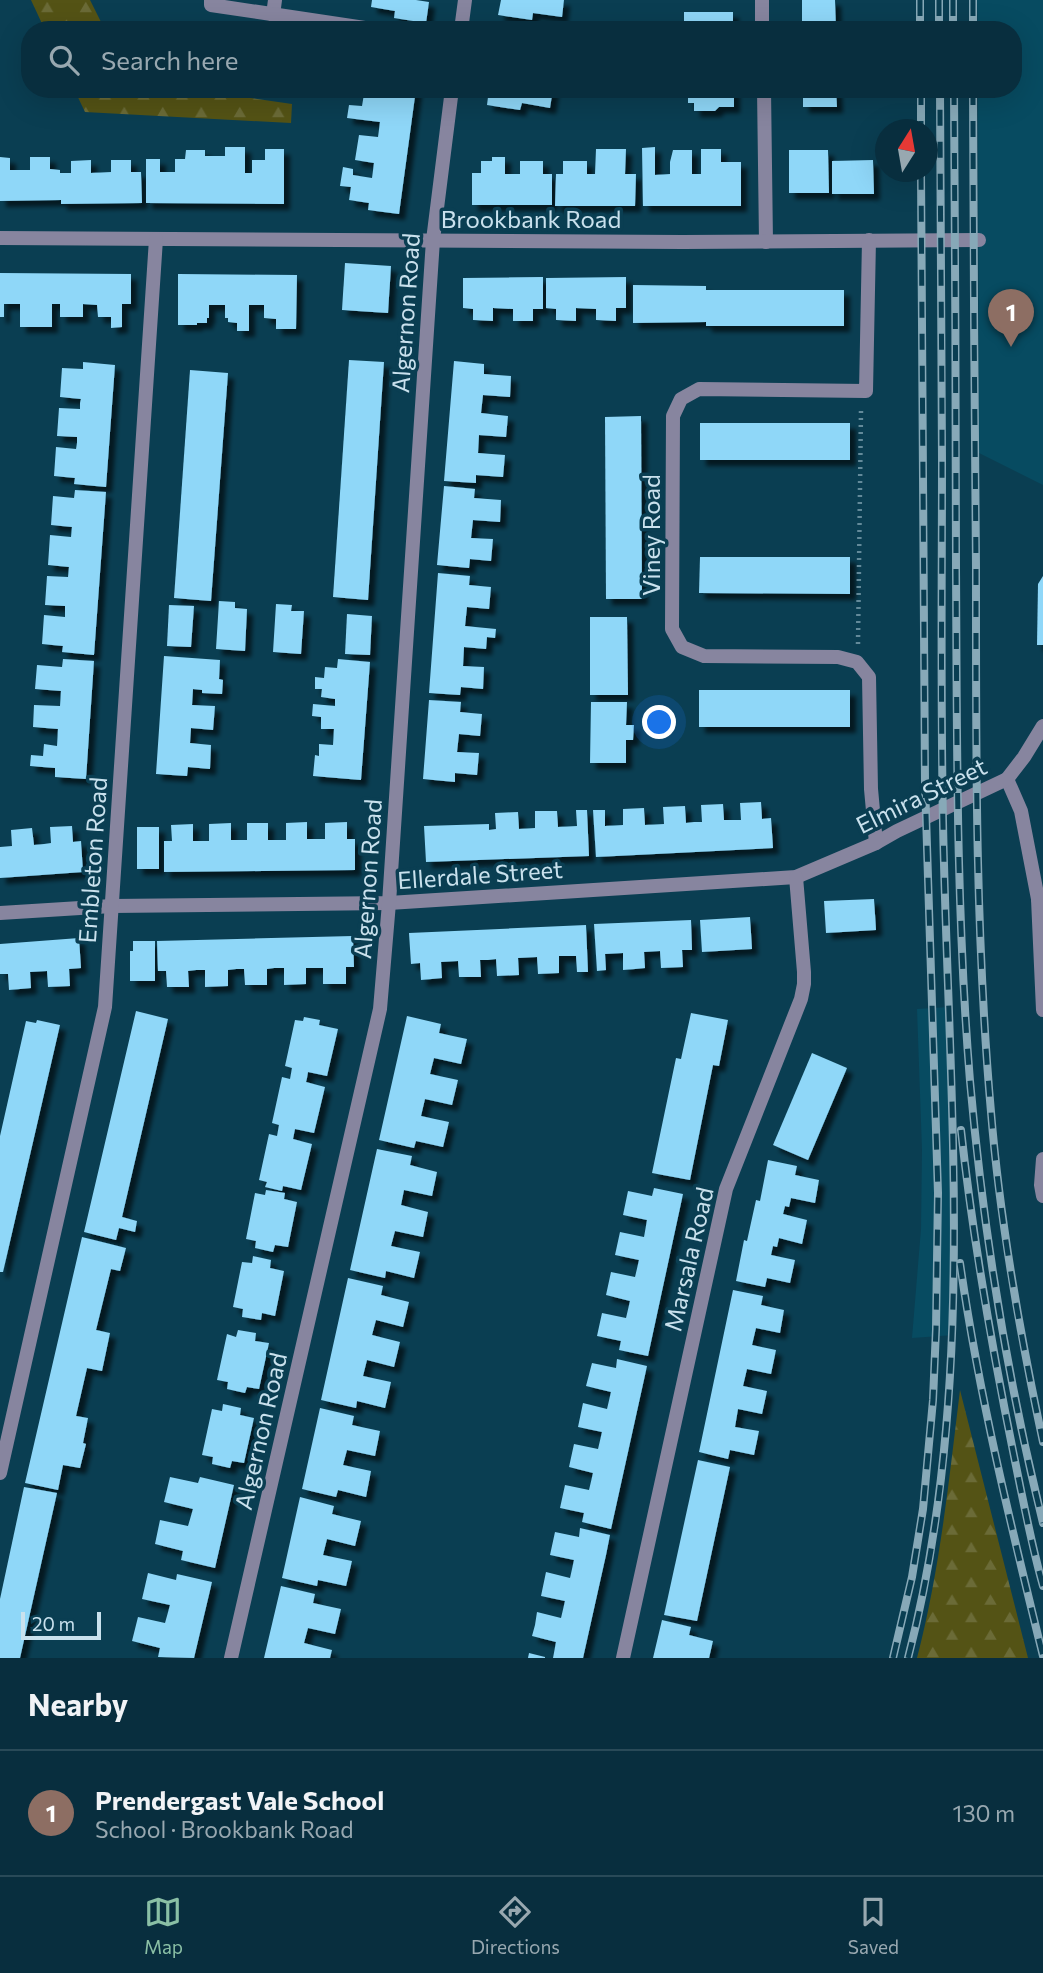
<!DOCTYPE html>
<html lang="en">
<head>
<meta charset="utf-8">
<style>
  :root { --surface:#082e3e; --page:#163a49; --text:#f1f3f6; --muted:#98a8b0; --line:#294a58; --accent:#8abfa5 }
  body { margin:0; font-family:Commissioner,sans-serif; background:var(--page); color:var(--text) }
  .compass { position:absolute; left:875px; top:119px; width:63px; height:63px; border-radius:50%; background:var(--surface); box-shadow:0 7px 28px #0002; rotate:11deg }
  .scale { position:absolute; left:21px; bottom:18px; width:80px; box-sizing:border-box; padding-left:7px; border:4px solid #c9e1ed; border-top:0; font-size:19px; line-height:24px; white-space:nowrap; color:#c9e1ed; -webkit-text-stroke:5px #0a3e52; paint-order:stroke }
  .you { position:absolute; left:660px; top:723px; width:24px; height:24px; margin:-18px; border:5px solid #fff; border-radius:50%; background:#1a73e8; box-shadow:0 0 0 10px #1a73e833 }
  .badge { display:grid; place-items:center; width:46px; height:46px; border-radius:50%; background:var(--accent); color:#fff; font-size:23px; font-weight:700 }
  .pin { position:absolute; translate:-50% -58px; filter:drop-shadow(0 2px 4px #0008) }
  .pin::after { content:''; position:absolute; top:37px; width:24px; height:21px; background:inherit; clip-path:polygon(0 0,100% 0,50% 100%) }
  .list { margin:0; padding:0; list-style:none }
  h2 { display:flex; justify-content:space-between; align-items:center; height:91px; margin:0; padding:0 28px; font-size:30px }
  h2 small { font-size:23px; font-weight:400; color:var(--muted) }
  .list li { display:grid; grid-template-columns:46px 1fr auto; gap:21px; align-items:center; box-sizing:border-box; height:126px; padding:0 28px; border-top:2px solid var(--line) }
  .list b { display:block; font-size:26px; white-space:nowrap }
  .list p { margin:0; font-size:23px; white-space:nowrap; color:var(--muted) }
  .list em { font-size:23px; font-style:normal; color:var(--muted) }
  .icon { flex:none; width:38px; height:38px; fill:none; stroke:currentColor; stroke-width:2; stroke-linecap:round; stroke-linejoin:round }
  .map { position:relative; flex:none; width:1043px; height:1658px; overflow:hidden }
  .search { position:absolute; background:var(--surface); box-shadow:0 7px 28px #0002; left:21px; right:21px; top:21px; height:77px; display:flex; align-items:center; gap:18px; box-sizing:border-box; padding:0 24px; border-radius:28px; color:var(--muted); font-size:26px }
  .sheet { height:217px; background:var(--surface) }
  nav { display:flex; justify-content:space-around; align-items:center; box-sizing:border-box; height:98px; border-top:2px solid var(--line); background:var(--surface); font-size:19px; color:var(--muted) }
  nav a { display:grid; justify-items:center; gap:4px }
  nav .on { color:var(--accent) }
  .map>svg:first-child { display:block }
</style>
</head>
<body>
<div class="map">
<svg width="1043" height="1658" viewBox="0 0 1043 1658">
  <defs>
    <pattern id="forest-firs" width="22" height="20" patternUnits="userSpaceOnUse" patternTransform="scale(1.75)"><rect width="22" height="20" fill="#545315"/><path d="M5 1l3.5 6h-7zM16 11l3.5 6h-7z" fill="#6b6b37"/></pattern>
    <filter id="shadow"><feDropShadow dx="6" dy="6" stdDeviation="2" flood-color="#0009"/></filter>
  </defs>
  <rect width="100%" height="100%" fill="#0a3e52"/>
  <g fill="#074b61">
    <path d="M977,0H1043V485L979,453L978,89H1013V30H978Z"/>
    <path d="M949,1007L955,1106L954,1335L912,1338L921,1229L922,1150L917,1009Z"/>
  </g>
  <g fill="url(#forest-firs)">
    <path d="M31,0H90L105,30H45Z"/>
    <path d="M74,89H190L292,104L291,123L85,112Z"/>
    <path d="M960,1390L1028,1658H917C940,1570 949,1480 960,1390Z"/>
  </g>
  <g fill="#8fd7f8" filter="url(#shadow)">
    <path d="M372,0H416L429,2L426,23L394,18L395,11L371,7Z"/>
    <path d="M501,0H564L562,17L533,13L532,20L498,15Z"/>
    <path d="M802,0H835L836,30H802Z"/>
    <path d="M684,12H733V30H702V22L684,23Z"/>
    <path d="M499,23L531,28V30H498Z"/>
    <path d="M147,26L165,28V30H146Z"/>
    <path d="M384,89H416L399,214L368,210L369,203L349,200L351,187L340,186L343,167L353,169V175L372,178L374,163L355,160L359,135L378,137L380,122L347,118L349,105L362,106L364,94L383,97Z"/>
    <path d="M489,89H553L550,108L522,103L520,110L487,105Z"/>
    <path d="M688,89H734V107H719L715,111H694V103H688Z"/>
    <path d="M803,89H836L837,107H803Z"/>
    <path d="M225,147H245V173H252V160H265V149H284V204L146,203V159H160V172H175V159H185L186,150H205V156H225Z"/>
    <path d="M655,147V175L670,174V162L673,150H692V174H701V149H721V162H741V206H643L642,148Z"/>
    <path d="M596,149H626L625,174H636L635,206H555L556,174H563V161H587V174H595Z"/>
    <path d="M789,150H828L829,193H789Z"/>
    <path d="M0,157L10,158V170H30V157H50V169L60,170V173H71V161L91,160V173L111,172V160H131V172H141L142,203L61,204V200L0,201Z"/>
    <path d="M492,157H505V174H520V161H543V174H552V205H472V173H481V161H492Z"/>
    <path d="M873,160L874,194H832V161Z"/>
    <path d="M345,263L391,266L388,313L342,310Z"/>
    <path d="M0,273L131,274V304H122V327L111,328V317H98L97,305L83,304V317H60V304H52V327H20V304H4V317H0Z"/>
    <path d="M178,274L297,275L296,329H276V319L264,318V305H249V331H237V323L228,322V318H225V305H209V318H207V323H197V325H178Z"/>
    <path d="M543,277V309H533V321H513V309L493,308V321L473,320V309L463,308V278Z"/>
    <path d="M626,277V308H616V321L596,320V309L576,308V321L556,320V309L546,308V278Z"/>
    <path d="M633,285L706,286V290H844V326H706V322L633,323Z"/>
    <path d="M349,360L384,362L368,600L333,597Z"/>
    <path d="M454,361L484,364V374L511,376L510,397L483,395L481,413L508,416L506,437L479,435L478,453L505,455L503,477L476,475V483L444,481Z"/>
    <path d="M83,362L115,365L106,487L74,484L75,478L54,476L56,447L76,449L77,443V437L57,436L59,408L80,409V403L81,399L60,397L62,368L83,369Z"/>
    <path d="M190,370L228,373L211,601L174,598Z"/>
    <path d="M641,416L642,599H606L605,417Z"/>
    <rect x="700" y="423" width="150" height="37"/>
    <path d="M444,486L475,489L474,498L501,500L500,522L473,520L471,538L493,539L491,561L470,559L469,568L437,565Z"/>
    <path d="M75,490L106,492L94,655L62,652L63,646L42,644L44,615L65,617V606L45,605L47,576L68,577L69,567L48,565L50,535L71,537L72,527L51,525L53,496L74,498Z"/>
    <path d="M700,557H850V594L699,593Z"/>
    <path d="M438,573L470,576L469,585L491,587L489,609L467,607L465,626L496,629L495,638L487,637L486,649L464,647L463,666L484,667L483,689L461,687L460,695L429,693Z"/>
    <path d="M1043,576V645H1037L1038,584Z"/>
    <path d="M219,601L235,602V608L247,609L245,651L216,649Z"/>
    <path d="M276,604L292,605L291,611H304L301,654L273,652Z"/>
    <path d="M169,605L194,606L191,647L167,646Z"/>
    <path d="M347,614L372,616L370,655L345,654Z"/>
    <path d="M590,617H627L628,695H590Z"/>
    <path d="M164,656L220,660L219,679L223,680L222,694L202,693V690L193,689L192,705L215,706L213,730L191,728L190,743L211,745L210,769L188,767L187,776L156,774Z"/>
    <path d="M63,659L94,661L86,779L55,777V768L30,766L31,755L43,756L44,744L57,746L58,729L33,727L34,705L60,706L61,691L35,689L37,665L62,667Z"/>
    <path d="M338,659L370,662L361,780L313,776L315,755L319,756V744L333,745L334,729H321V717L312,716L313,704L335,706V699L321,697L322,689H315V677L324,678L325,667L337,668Z"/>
    <rect x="699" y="690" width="151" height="37"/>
    <path d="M429,700L461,702L460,712L482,714L480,736L459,734L457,752L479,753L477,775L455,773V782L423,779Z"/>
    <path d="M591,702H627L626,725H634L633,740H626V763H590Z"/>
    <path d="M761,802L762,819L771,818L773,848L596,857L593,810H605V826L623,825V809L644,808L645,825L664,824L663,807L685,806L686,823L694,822H702L701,805L723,804L724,820H741L740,803Z"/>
    <path d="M576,810H587L589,856L426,862L424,826L489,824V830L496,829L495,813L518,812L519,829L535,828V811H557L558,827L577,826Z"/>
    <path d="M307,822V839H325V823L347,822V839H355V870L164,872V841H172L171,825L193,824V841H209V824L231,823V840H247V823H268V840H286V823Z"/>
    <path d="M72,826L73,842L81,841L83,872L0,878V847L12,846L11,830L32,828L34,845L44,844L51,843L50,827Z"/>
    <rect x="137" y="827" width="22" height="42"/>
    <path d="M874,899L876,930L826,933L824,901Z"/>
    <path d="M750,917L752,949L702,952L700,920Z"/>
    <path d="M691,920L692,950H682L683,967L661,968L660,951L644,952L645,968L635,969L623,970V953L605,954L606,970L597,971L594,924Z"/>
    <path d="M586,925L588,972H577L576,956H559V973L538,974L537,957L518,958L519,975L497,976L496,959L488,960H480L481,977H459L458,961L441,962L442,978L421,980L420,963L411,964L409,933Z"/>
    <path d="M353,936L354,967H346V984H323V968H306V984L284,985V968H274L267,969V985H245L244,969H236L228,970V986L205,987V970H196L188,971L189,987H167L166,971H158L157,941Z"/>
    <path d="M79,938L81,968L69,969L70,986L48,987L47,971L30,972L31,988L9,990L8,974H0V944Z"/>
    <path d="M133,941H155V981H130V951H133Z"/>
    <path d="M136,1011L168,1019L122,1217L137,1221L135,1232L119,1228L116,1240L84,1232Z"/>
    <path d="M691,1013L728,1020L719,1066L713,1065L690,1180L652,1173L676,1058L681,1059Z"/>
    <path d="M407,1016L441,1024L439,1033L467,1039L461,1064L434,1058L430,1074L458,1080L452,1105L425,1099L421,1116L449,1122L443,1147L416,1141L414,1148L379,1140Z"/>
    <path d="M304,1017L320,1020L319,1025L338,1029L327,1076L308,1072L307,1078L306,1082L325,1087L314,1133L295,1129L293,1139L312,1144L301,1190L283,1186L282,1191L265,1187L267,1182L259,1180L269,1134L277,1136L279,1125L272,1123L282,1077L290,1079L292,1068L285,1066L295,1020L303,1021Z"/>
    <path d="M37,1020L60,1025L3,1272H0V1136L26,1021L36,1023Z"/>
    <path d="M812,1053L847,1068L808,1160L773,1145Z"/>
    <path d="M377,1149L412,1156L410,1165L437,1172L432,1196L404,1190L401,1205L428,1212L423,1237L395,1231L391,1246L420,1252L414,1278L386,1271L385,1278L350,1270Z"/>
    <path d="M768,1160L797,1166L795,1175L819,1180L815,1203L791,1198L789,1207L785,1206L783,1214L807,1220L802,1244L779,1238L777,1247L773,1246L771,1255L795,1260L790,1283L767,1278L765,1287L736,1281L744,1240L747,1241L756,1200L760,1201Z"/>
    <path d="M654,1188L683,1194L648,1356L619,1350L621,1341L597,1336L602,1313L626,1318L630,1301L606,1295L611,1272L635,1277L639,1260L615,1255L620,1232L644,1237L647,1220L623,1215L628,1191L652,1196Z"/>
    <path d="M266,1190L285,1193L284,1199L297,1202L288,1247L275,1245L273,1252L255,1248L256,1241L246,1239L255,1193L265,1195Z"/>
    <path d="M82,1237L126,1248L120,1271L111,1269L96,1330L110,1333L102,1371L87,1368L76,1416L88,1418L83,1443L86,1444L80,1468L63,1465L58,1490L25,1483Z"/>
    <path d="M253,1256L271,1260L270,1268L284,1271L275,1316L262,1313L261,1320L242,1317L243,1309L233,1307L242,1262L252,1263Z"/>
    <path d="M348,1278L383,1286L381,1295L409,1302L403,1327L376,1320L372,1335L400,1342L394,1367L367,1360L363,1376L391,1382L385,1408L357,1401L356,1408L321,1400Z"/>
    <path d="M733,1290L763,1296L761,1305L784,1310L780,1333L756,1328L752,1345L776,1350L771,1374L747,1369L743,1386L767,1391L762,1414L738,1409L735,1427L759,1431L754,1455L730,1450L728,1459L699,1452Z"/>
    <path d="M238,1330L256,1333L255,1341L269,1343L259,1389L247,1387L245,1393L227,1389L228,1382L217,1380L227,1334L236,1337Z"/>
    <path d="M617,1359L647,1366L611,1529L582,1522L584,1513L560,1508L565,1485L589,1490L593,1473L569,1467L574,1444L598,1449L602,1432L578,1427L583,1403L607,1409L611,1392L586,1386L592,1363L616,1368Z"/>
    <path d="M223,1404L241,1408L240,1415L254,1418L244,1463L232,1461L230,1468L212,1464L213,1457L202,1455L212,1409L222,1411Z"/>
    <path d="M320,1408L354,1416L352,1425L380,1431L375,1456L347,1450L343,1465L371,1471L366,1497L338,1490L336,1497L302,1489Z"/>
    <path d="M698,1460L730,1467L697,1621L664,1615Z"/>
    <path d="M170,1477L198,1483L200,1477L234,1485L215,1568L181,1560L183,1551L155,1544L160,1520L188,1526L193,1509L164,1502Z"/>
    <path d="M24,1487L57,1493L20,1658H0V1599Z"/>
    <path d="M300,1497L334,1506L332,1514L361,1521L355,1546L327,1539L323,1555L352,1561L346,1586L318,1580L317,1586L282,1578Z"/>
    <path d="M580,1528L610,1535L606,1555L583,1658H553L556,1642L532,1636L535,1625L537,1612L561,1618L565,1601L541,1596L546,1572L570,1578L574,1560L550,1555L555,1532L579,1537Z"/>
    <path d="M148,1573L176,1580L177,1574L212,1582L194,1658L158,1657L160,1648L132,1641L138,1617L165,1623L170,1605L142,1599Z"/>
    <path d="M281,1586L315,1594L313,1603L341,1609L335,1634L308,1628L304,1643L332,1650L330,1658H264Z"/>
    <path d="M662,1620L691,1627L689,1635L713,1641L709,1658H653Z"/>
    <path d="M529,1653L545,1657V1658H528Z"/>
  </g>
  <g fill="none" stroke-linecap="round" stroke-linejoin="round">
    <path stroke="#638a9a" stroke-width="4.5" stroke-dasharray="2 5" stroke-linecap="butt" d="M858,644L861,411"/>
    <g stroke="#87859f" stroke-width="14">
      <path d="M273,15L275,0"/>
      <path d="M1038,899L1043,1010"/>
      <path d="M1043,1159L1041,1185L1043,1196"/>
    </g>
    <g stroke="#87859f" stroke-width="14">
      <path d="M211,0V5L378,30"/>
      <path d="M762,0V30"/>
      <path d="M461,30L465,0"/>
      <path d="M764,89L766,242"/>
      <path d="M0,238L683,242L979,240"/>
      <path d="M869,240L866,391L699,389L681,399L673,416L672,629L682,647L704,656L838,657L857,662L869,677L871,789L876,843"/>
      <path d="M1007,779L1021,811L1038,899L1043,910"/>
      <path d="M0,913L112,906L389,903L796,877L876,843L897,831L1007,779L1024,757L1043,726"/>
      <path d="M0,1473L105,1007L156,239"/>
      <path d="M231,1658L380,1009L389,903L433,240L452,89"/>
      <path d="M623,1658L726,1189L801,999L804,984V972L796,877"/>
    </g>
    <g stroke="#87a9b8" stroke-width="8">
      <g id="rail">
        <path d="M920,0V30"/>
        <path d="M939,0V30"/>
        <path d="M953,0V30"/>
        <path d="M973,0V30"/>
        <path d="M921,89V130"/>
        <path d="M954,89C955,248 956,408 956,567C957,738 956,910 970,1081C983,1229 1007,1378 1043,1523"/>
        <path d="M973,89C973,248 975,408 976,567C976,749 975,931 991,1112C1000,1223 1020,1334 1043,1442"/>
        <path d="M961,1130C973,1240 992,1348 1014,1456C1023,1500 1031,1543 1043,1586"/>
        <path d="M960,1263C979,1396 1011,1526 1043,1656"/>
        <path d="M893,1658L912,1577L923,1509L933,1400L936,1329L938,1193L925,783L921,172"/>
        <path d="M908,1658C975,1401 951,1127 944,864C940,729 942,595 942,461C942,337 940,213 940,89"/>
      </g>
    </g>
    <use href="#rail" stroke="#0a3e52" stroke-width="5" stroke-dasharray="16" stroke-linecap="butt"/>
  </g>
  <g text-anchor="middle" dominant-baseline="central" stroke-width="7" stroke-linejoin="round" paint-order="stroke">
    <g font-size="24" fill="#c9e1ed" stroke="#0a3e52">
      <text x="531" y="218">Brookbank Road</text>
      <text transform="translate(405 313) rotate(-86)">Algernon Road</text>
      <text transform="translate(650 535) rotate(-90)">Viney Road</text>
      <text transform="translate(921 795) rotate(-26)">Elmira Street</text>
      <text transform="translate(92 860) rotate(-86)">Embleton Road</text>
      <text transform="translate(480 874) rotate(-4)">Ellerdale Street</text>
      <text transform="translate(367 879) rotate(-86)">Algernon Road</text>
      <text transform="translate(688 1259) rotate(-77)">Marsala Road</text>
      <text transform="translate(260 1431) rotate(-77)">Algernon Road</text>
    </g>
  </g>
</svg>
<svg class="compass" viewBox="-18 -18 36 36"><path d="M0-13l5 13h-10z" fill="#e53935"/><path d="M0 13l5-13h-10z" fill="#98a8b0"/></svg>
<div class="scale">20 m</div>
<div class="you"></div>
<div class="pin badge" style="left:1011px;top:347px;background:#8d6e63">1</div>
<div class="search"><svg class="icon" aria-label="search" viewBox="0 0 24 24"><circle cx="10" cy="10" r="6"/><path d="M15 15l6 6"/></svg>Search here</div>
</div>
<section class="sheet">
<h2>Nearby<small></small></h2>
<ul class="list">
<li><span class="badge" style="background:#8d6e63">1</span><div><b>Prendergast Vale School</b><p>School · Brookbank Road</p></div><em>130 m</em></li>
</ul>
</section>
<nav>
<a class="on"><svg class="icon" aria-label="map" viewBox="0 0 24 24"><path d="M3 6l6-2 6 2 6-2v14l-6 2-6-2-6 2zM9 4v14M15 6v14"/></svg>Map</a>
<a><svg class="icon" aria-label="directions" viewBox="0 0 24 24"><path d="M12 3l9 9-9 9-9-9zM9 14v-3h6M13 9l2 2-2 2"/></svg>Directions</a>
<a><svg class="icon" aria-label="saved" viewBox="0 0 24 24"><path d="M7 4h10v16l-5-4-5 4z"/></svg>Saved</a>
</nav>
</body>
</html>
